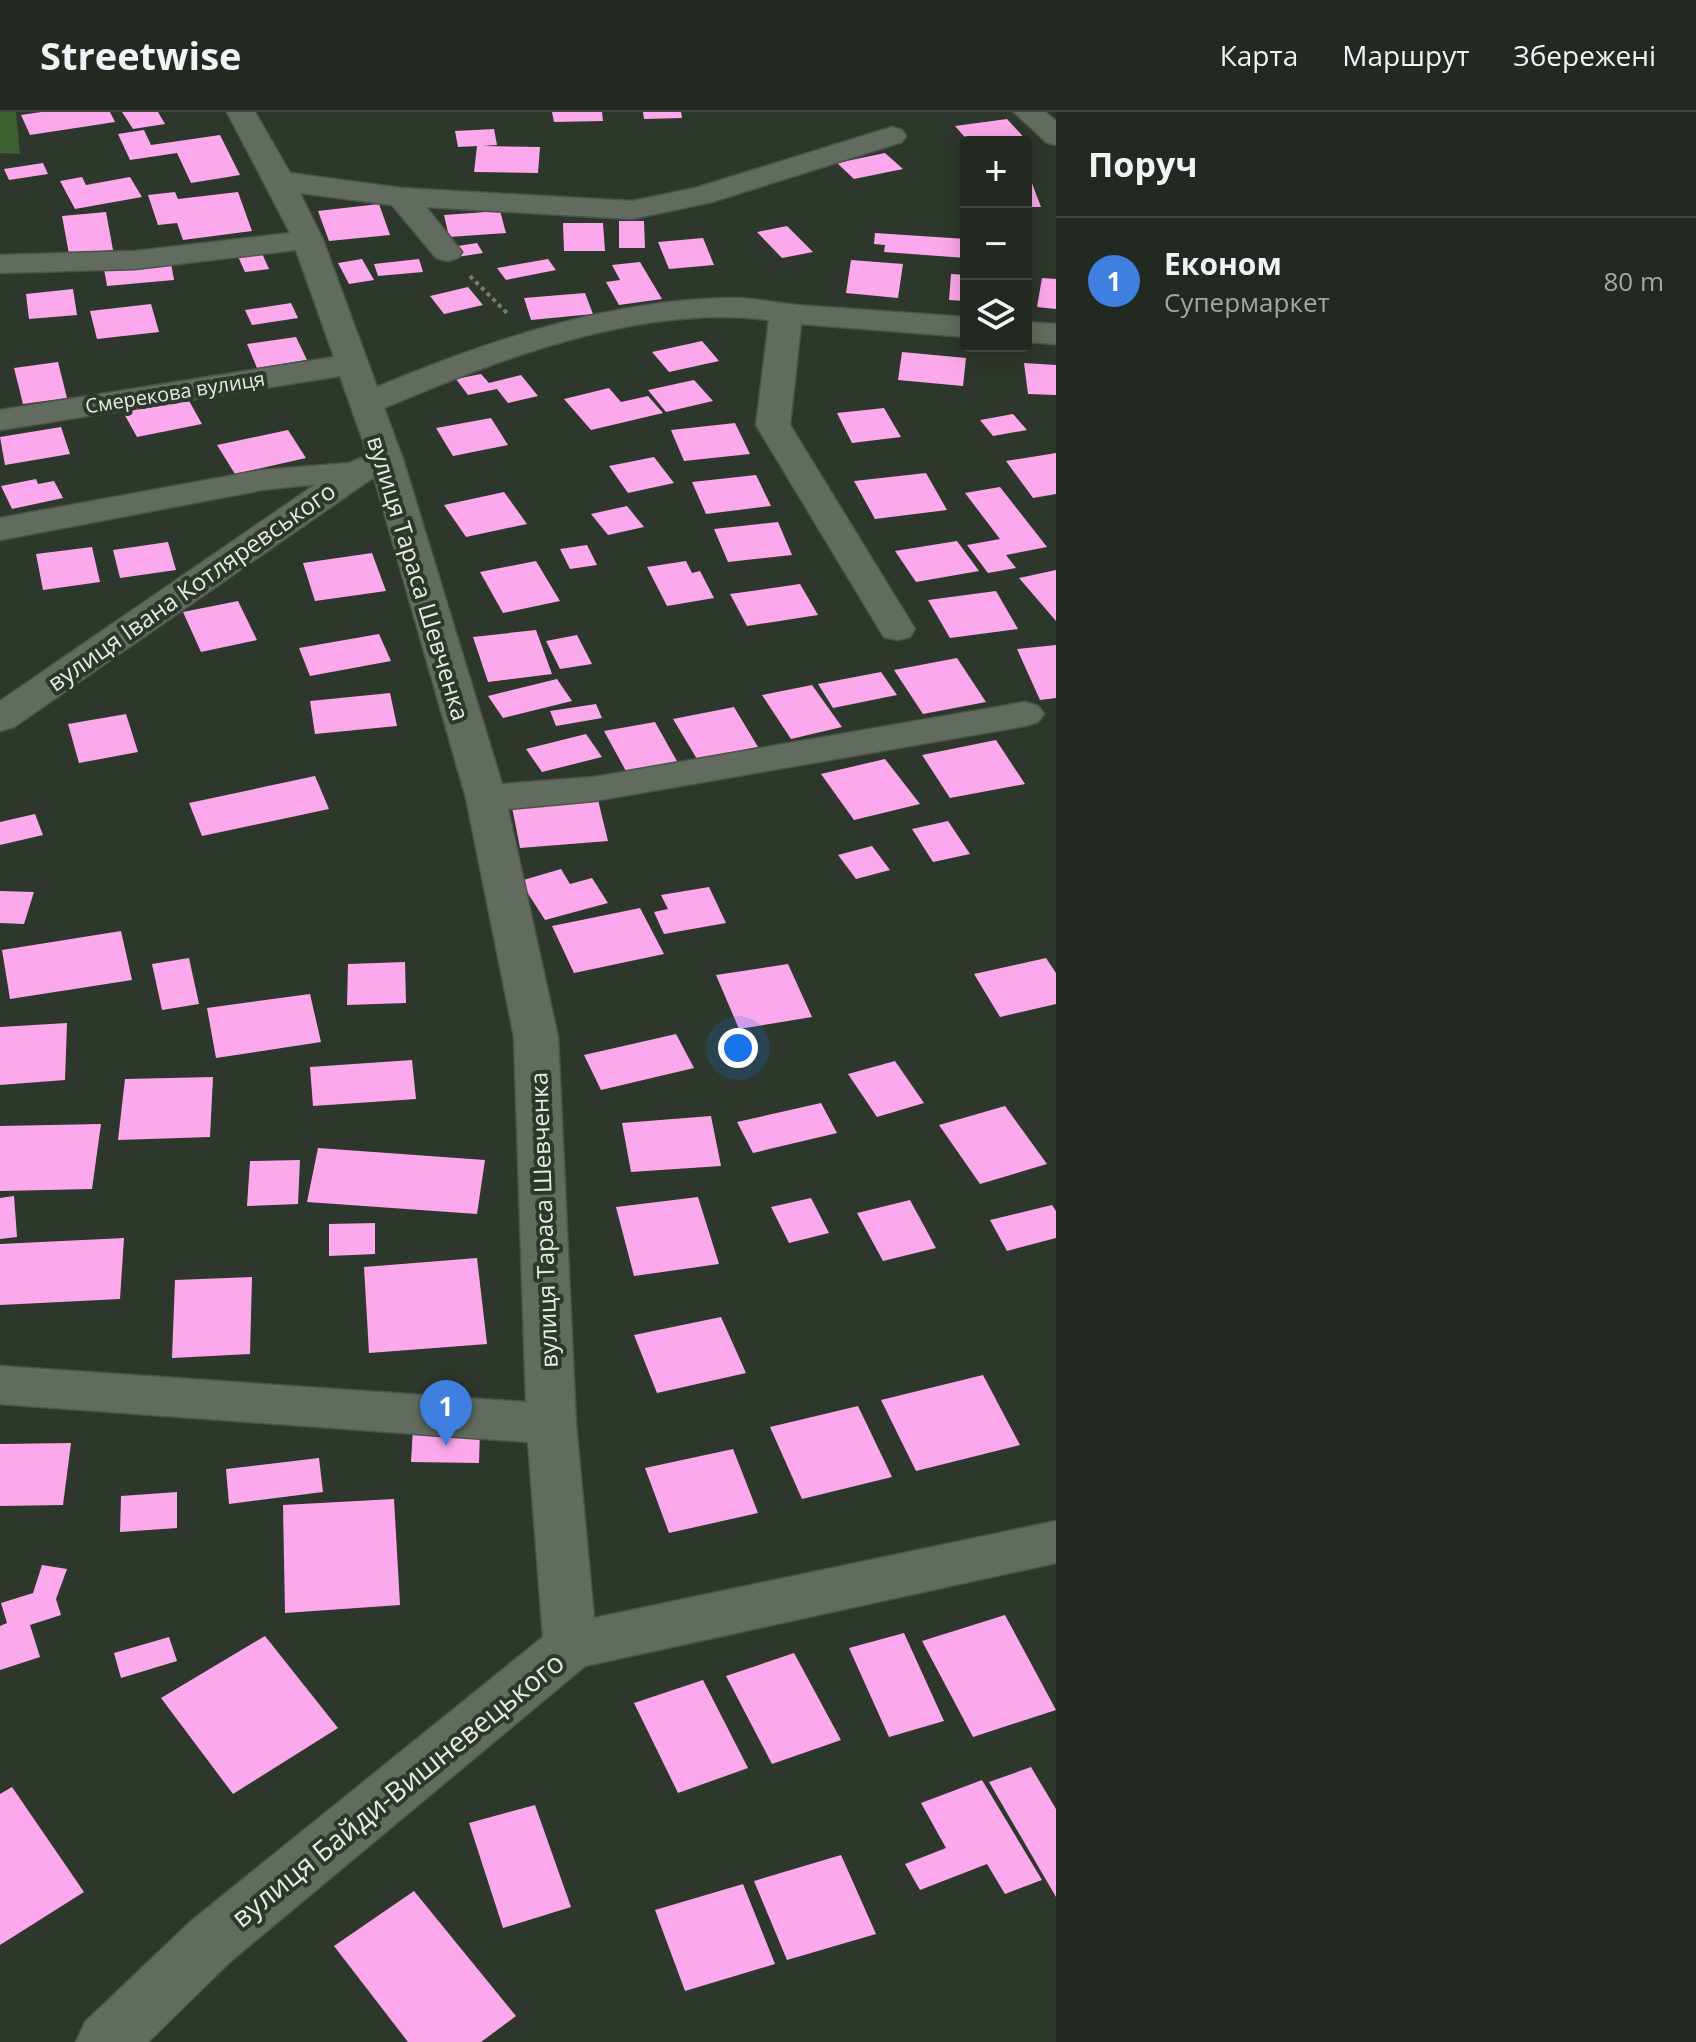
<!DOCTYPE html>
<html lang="uk">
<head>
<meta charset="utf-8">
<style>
  :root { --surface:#222920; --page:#2e352d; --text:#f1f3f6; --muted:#a2a6a5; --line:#3f453e; --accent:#d93025 }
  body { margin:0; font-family:"Open Sans",sans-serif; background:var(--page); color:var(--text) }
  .controls { position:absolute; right:24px; top:24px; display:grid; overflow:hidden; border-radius:8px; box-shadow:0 4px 20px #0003 }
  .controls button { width:72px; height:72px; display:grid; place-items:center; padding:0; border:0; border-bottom:2px solid var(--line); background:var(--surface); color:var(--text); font:40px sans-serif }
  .you { position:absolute; left:738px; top:936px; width:28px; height:28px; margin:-20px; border:6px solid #fff; border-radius:50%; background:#1a73e8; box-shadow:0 0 0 12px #1a73e833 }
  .badge { display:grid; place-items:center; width:52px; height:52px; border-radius:50%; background:var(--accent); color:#fff; font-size:26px; font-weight:700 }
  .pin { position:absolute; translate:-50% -66px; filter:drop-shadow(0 2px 4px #0008) }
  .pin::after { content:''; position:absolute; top:42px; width:28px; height:24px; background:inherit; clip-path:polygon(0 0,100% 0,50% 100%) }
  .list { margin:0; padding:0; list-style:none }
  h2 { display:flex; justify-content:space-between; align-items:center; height:104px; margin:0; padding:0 32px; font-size:34px }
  h2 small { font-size:26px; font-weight:400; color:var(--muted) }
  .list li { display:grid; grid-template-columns:52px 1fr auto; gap:24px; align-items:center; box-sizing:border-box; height:128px; padding:0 32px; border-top:2px solid var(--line) }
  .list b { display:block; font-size:30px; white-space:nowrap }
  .list p { margin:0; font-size:26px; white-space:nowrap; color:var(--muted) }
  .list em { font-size:26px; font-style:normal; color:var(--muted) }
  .icon { flex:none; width:44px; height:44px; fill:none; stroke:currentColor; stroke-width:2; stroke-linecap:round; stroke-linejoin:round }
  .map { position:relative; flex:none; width:1056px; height:1930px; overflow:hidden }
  header { display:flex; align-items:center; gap:48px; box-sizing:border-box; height:112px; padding:0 40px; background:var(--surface); border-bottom:2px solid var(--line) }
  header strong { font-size:38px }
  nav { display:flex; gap:44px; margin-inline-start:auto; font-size:28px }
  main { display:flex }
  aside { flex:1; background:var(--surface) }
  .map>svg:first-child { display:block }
</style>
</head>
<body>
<header>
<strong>Streetwise</strong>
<nav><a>Карта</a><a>Маршрут</a><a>Збережені</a></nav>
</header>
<main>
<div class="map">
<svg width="1056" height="1930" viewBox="0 0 1056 1930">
  <rect width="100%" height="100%" fill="#2e372b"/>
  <path fill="#3d6031" d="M0,0H16L20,42L0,41Z"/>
  <g fill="#fca8ec">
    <path d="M41,0H110L115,10L30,23L21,3Z"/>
    <path d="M122,0H158L165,12L133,17Z"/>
    <path d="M552,0H602L603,9L554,10Z"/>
    <path d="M643,0H681L682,6L644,7Z"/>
    <path d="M1007,7L1028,30H969L955,14Z"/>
    <path d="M494,17L497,33L482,34L540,35L538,61L474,60L477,34L458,35L455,19Z"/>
    <path d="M144,18L151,33L220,23L240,63L191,71L177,41L130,48L118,22Z"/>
    <path d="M885,41L903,57L854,67L837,51Z"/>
    <path d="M43,51L48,62L9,68L4,57Z"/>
    <path d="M82,65L86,73L130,65L142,85L75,97L60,69Z"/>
    <path d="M1026,66H1030L1041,95H1026Z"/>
    <path d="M175,80L178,87L238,80L252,119L183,128L177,111L158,113L148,83Z"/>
    <path d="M379,92L390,123L329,129L318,99Z"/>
    <path d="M500,99L506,121L449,125L444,103Z"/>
    <path d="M106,100L113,138L69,142L62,104Z"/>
    <path d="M619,109H644L645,136H619Z"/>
    <path d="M563,111H603L605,139H564Z"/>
    <path d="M787,114L813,140L782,146L757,120Z"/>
    <path d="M875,121L966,127V146L884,140L885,133L874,132Z"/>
    <path d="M703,126L714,153L669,157L658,130Z"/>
    <path d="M477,131L483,141L457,145L451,135Z"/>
    <path d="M260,137L269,157L245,160L236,140Z"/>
    <path d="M362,147L374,168L349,172L338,151Z"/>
    <path d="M419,147L423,160L378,164L374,152Z"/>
    <path d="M548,147L556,158L506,168L497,156Z"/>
    <path d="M851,148L903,152L898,186L846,181Z"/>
    <path d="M640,150L662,187L619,193L606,170L620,168L612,153Z"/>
    <path d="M171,151L174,168L107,174L104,157Z"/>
    <path d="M951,162L966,163V189L949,188Z"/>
    <path d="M1042,166L1056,167V197L1037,195Z"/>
    <path d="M468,175L483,193L444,202L430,184Z"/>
    <path d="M73,177L77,203L29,207L26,182Z"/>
    <path d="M585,181L593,202L531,208L524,186Z"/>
    <path d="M291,191L298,206L252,213L245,198Z"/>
    <path d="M151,192L159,220L97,227L90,199Z"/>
    <path d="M296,225L307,248L257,256L247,232Z"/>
    <path d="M702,229L719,249L669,260L652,240Z"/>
    <path d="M902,240L966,246L963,274L898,268Z"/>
    <path d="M58,250L67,286L23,292L14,256Z"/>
    <path d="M1024,251L1056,253V283L1028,282Z"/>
    <path d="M481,262L489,271L521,263L538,284L508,291L497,277L468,283L456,267Z"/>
    <path d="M694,268L713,289L666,300L648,278Z"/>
    <path d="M609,276L621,290L648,284L663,301L591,318L564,287Z"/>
    <path d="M188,287L202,312L137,325L123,300Z"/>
    <path d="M884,296L901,325L852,331L837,301Z"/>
    <path d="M1013,302L1027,318L993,324L980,308Z"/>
    <path d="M491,306L508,333L453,344L436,316Z"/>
    <path d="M735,311L750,342L684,349L671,318Z"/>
    <path d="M61,315L70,342L5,353L0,325Z"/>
    <path d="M288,318L306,346L235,362L217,333Z"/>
    <path d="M1056,341V382L1033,386L1006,349Z"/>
    <path d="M654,345L674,371L628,381L609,354Z"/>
    <path d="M926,361L947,398L875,407L854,369Z"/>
    <path d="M756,363L771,394L706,402L692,370Z"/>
    <path d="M36,367L38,372L54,369L63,386L12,397L1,374Z"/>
    <path d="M1000,375L1047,435L1006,443L1016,456L988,461L967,433L1000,427L965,381Z"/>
    <path d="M504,380L527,412L466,425L444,393Z"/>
    <path d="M627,394L644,415L608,423L591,402Z"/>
    <path d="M778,410L792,443L728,450L714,417Z"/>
    <path d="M957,429L979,459L916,470L895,439Z"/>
    <path d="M168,430L176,458L120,466L113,438Z"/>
    <path d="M587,433L597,453L570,457L560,437Z"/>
    <path d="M92,435L100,470L43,478L36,442Z"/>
    <path d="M372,441L386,479L315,489L303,451Z"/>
    <path d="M536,449L560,489L503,501L480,460Z"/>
    <path d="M686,449L692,461L700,459L714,486L667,494L647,455Z"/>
    <path d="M1056,458V509L1019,466Z"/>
    <path d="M800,472L818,503L747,514L730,482Z"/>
    <path d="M996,479L1018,517L950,526L928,488Z"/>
    <path d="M238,489L257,528L201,540L183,500Z"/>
    <path d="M536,518L552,562L488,570L473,525Z"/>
    <path d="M379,522L391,549L310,564L299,536Z"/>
    <path d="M577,523L592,552L560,557L546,529Z"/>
    <path d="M1056,533V586L1040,588L1017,537Z"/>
    <path d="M957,546L986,590L923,602L894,558Z"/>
    <path d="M881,560L897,583L833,596L818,572Z"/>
    <path d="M557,567L572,589L503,606L488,584Z"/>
    <path d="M812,573L842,615L791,627L762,583Z"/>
    <path d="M390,581L397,614L315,622L310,589Z"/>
    <path d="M596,592L602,606L556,614L550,599Z"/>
    <path d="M734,595L758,635L697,647L673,607Z"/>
    <path d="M126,602L138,640L79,651L68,612Z"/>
    <path d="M655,610L678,651L627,661L604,619Z"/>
    <path d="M586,622L602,645L542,660L526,637Z"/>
    <path d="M996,628L1025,672L950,686L922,643Z"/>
    <path d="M885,647L920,692L854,708L821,662Z"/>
    <path d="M315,664L329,697L202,724L189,691Z"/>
    <path d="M598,688L608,729L520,736L512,695Z"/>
    <path d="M35,702L43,723L0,733V710Z"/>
    <path d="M948,709L970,742L933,750L912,717Z"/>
    <path d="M872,734L890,758L856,767L838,743Z"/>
    <path d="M561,757L570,772L592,766L608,791L545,808L520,769Z"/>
    <path d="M709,775L726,811L664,822L654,800L668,797L661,783Z"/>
    <path d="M0,779L34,780L24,812L0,811Z"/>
    <path d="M640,796L664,842L574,861L552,814Z"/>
    <path d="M121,819L132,868L10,887L2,838Z"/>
    <path d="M189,846L199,892L162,898L152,852Z"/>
    <path d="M1046,846L1056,861V892L1000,905L974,862Z"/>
    <path d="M405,850L406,891L347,893L348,852Z"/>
    <path d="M788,852L812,905L739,917L716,863Z"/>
    <path d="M310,882L321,930L216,946L207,896Z"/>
    <path d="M67,911L65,968L0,973V915Z"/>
    <path d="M676,922L694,956L601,978L584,943Z"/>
    <path d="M412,948L416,987L313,994L310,955Z"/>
    <path d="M895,949L924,991L877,1005L848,962Z"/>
    <path d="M213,965L210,1025L118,1028L125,967Z"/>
    <path d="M821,991L837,1021L753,1041L737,1010Z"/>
    <path d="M1005,994L1047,1052L980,1072L939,1013Z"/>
    <path d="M711,1004L721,1054L631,1060L622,1011Z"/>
    <path d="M101,1012L92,1077L0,1079V1014Z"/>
    <path d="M318,1036L485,1048L477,1102L307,1090Z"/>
    <path d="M300,1048L298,1092L247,1094L250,1049Z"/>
    <path d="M14,1084L17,1125L0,1127V1086Z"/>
    <path d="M698,1085L719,1152L634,1164L616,1095Z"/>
    <path d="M811,1086L829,1121L789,1131L771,1095Z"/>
    <path d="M910,1088L936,1136L883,1149L857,1101Z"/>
    <path d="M1052,1093L1056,1099V1126L1007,1139L990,1108Z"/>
    <path d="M375,1111V1142L329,1144V1112Z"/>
    <path d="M124,1126L120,1187L0,1193V1132Z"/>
    <path d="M477,1146L487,1232L369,1241L364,1155Z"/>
    <path d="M252,1165L250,1242L172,1246L175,1168Z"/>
    <path d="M721,1205L746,1261L657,1281L634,1223Z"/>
    <path d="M983,1263L1020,1333L916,1359L881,1288Z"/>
    <path d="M858,1294L892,1365L802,1387L770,1315Z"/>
    <path d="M413,1317H480L479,1351L411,1350Z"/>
    <path d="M71,1331L63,1393L0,1394V1332Z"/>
    <path d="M733,1337L758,1401L669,1421L645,1356Z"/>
    <path d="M319,1346L323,1380L229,1392L226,1357Z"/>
    <path d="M177,1380V1416L120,1420L121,1384Z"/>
    <path d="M394,1387L400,1493L285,1501L283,1393Z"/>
    <path d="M42,1453L67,1457L56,1487L61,1503L30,1513L40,1545L0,1558V1514L7,1511L1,1491L33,1481Z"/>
    <path d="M1005,1503L1056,1598L973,1625L922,1529Z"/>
    <path d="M904,1521L944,1609L889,1625L849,1536Z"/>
    <path d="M265,1524L338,1616L233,1682L161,1586Z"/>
    <path d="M169,1525L177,1549L121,1566L114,1541Z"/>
    <path d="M794,1541L841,1628L772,1652L726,1564Z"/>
    <path d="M703,1568L748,1656L678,1681L634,1591Z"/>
    <path d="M1031,1655L1056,1697V1785L989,1670Z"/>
    <path d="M982,1668L1042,1768L1005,1782L987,1752L920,1778L905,1752L946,1736L921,1691Z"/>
    <path d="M12,1675L84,1780L0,1833V1682Z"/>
    <path d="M535,1693L571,1795L503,1816L469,1711Z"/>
    <path d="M841,1743L876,1822L787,1848L754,1769Z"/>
    <path d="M743,1772L775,1852L685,1879L655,1798Z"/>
    <path d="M414,1779L516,1904L481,1930H408L334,1834Z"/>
  </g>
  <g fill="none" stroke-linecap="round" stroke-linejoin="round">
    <g stroke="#4c5449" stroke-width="3">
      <g id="minor">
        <path d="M227,0H255L290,61L401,76L632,89L695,76L892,15L902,18L906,24L902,30L712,90L632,107L426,95L462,140L458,146L447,149L436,146L392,93L300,81L323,128L377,275C487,229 609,188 729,186C752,185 774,191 796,193C853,197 909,201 966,205V225L801,212L790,313L915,517L910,525L897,528L884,525L879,517L756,313L769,208C643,191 498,247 384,296L403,347L502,672L594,665L1025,590L1038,594L1044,602L1038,610L1025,614L594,689L508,697L558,925L576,1312L594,1506L1056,1409V1451L585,1554L232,1848L148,1930H76L85,1910L190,1810L543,1525L528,1330L0,1292V1254L526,1290L514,925L466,686L374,365L14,615L0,619V589L316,372L262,378L0,428V406L262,358L349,351L368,343L340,264L0,318V298L334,245L296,138L135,157L0,161V143L135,139L290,121Z"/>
        <path d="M1014,0H1045L1056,9V33L1046,30Z"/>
        <path d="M1026,210L1056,212V232L1026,230Z"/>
      </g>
    </g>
    <path stroke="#767e73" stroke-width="4" stroke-dasharray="4 4" stroke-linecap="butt" d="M470,164L508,202"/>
    <use href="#minor" fill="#616c5e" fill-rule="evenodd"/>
  </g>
  <g text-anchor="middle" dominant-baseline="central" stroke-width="8" stroke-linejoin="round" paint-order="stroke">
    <g font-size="20" fill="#e4ebe3" stroke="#2e372b">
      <text transform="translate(175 280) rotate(-9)">Смерекова вулиця</text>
    </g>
    <g font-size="24" fill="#e4ebe3" stroke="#2e372b">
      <text transform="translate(419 466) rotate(73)">вулиця Тараса Шевченка</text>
      <text transform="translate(191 474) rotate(-35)">вулиця Івана Котляревського</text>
      <text transform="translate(543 1108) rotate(-92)">вулиця Тараса Шевченка</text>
    </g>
    <g font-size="28" fill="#e4ebe3" stroke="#2e372b">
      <text transform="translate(397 1677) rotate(-39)">вулиця Байди-Вишневецького</text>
    </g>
  </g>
</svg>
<div class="controls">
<button>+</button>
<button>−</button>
<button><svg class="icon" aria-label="layers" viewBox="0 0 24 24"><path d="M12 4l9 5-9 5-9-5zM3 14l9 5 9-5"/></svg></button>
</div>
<div class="you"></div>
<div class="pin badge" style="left:446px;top:1334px;background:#3f7fe0">1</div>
</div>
<aside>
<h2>Поруч<small></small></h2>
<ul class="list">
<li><span class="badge" style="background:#3f7fe0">1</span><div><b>Економ</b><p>Супермаркет</p></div><em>80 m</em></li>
</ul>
</aside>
</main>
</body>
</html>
